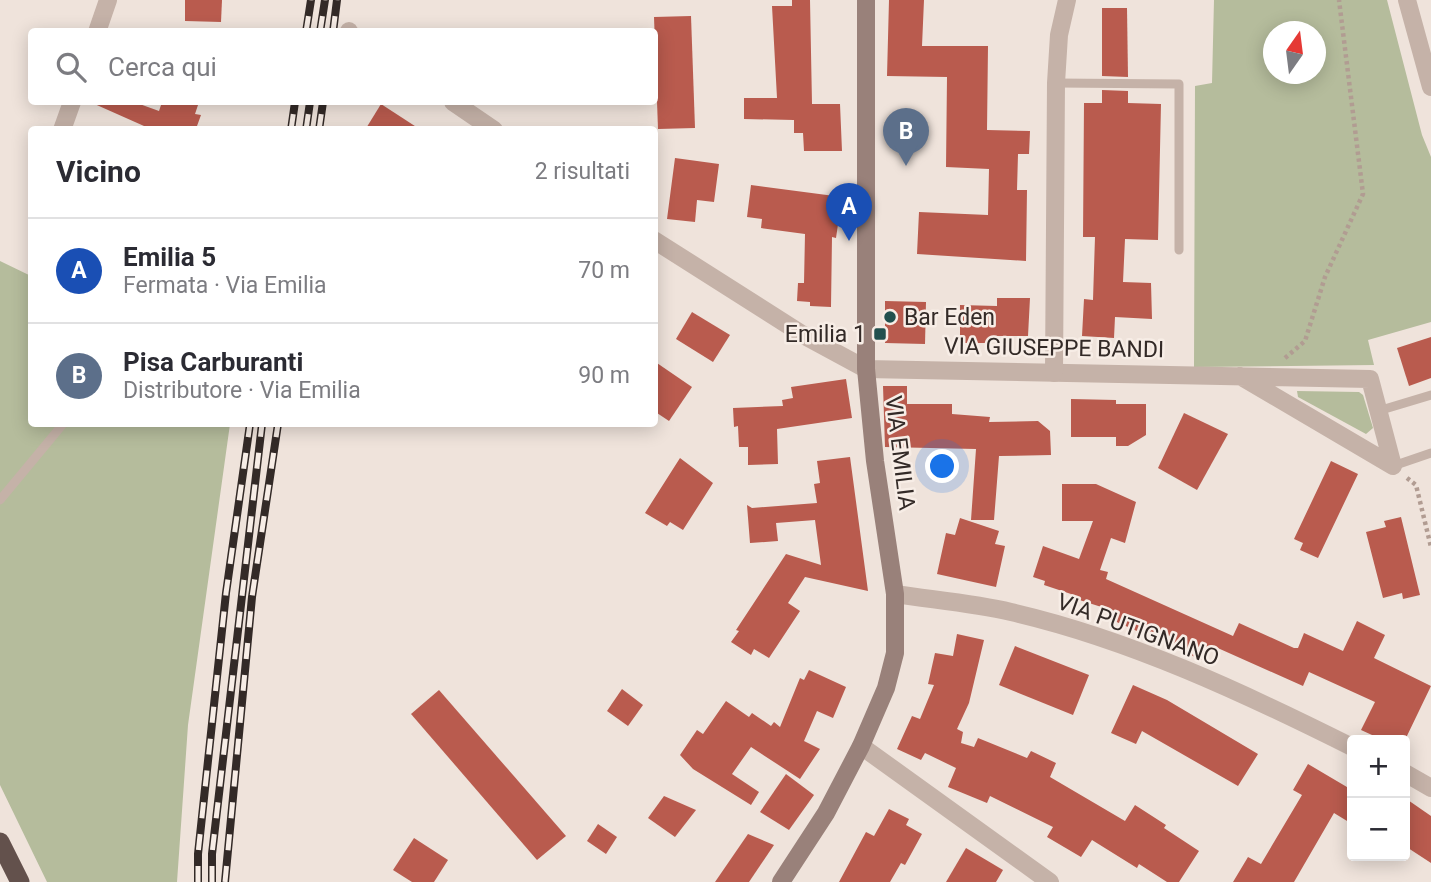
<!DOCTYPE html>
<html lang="it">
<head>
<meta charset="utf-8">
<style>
  :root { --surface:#fff; --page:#f7f7f7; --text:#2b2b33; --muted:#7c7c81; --line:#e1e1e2; --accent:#21504e }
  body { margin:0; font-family:Roboto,sans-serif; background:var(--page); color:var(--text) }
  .controls { position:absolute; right:21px; bottom:21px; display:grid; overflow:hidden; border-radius:7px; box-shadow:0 4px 18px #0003 }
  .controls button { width:63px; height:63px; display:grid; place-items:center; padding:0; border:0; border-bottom:2px solid var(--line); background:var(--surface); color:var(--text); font:35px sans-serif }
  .compass { position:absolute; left:1263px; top:21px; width:63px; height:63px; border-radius:50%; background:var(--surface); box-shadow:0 4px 18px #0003; rotate:14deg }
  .you { position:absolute; left:943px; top:467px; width:24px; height:24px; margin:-18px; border:5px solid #fff; border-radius:50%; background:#1a73e8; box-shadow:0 0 0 10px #1a73e833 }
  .badge { display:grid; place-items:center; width:46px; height:46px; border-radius:50%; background:var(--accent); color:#fff; font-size:23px; font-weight:700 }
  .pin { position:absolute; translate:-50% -58px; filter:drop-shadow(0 2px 4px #0008) }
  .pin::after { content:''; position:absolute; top:37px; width:24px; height:21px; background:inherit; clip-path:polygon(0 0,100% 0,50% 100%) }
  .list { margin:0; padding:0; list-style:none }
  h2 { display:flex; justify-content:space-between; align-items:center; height:91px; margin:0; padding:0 28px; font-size:30px }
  h2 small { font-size:23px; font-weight:400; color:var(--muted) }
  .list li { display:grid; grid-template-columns:46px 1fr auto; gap:21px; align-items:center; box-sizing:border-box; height:105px; padding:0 28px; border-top:2px solid var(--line) }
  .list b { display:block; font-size:26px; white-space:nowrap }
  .list p { margin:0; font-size:23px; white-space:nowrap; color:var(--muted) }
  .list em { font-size:23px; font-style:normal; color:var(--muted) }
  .icon { flex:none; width:38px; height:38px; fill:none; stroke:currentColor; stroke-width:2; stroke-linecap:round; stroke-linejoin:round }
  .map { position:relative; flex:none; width:1431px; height:882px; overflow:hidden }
  .search { position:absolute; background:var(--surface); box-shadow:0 4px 18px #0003; left:28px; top:28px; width:630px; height:77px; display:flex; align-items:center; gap:18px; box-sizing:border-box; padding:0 24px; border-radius:7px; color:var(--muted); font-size:26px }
  .panel { position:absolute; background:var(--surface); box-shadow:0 4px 18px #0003; left:28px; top:126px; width:630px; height:301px; border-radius:7px }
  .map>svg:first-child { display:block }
</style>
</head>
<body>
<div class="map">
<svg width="1431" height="882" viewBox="0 0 1431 882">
  <rect width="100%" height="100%" fill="#efe3db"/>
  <g fill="#b5bc9c" fill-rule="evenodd">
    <path d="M1214,0H1387L1422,135L1431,157V322L1368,340L1374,365L1194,367L1195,86L1212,83ZM1274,32H1316V74H1274Z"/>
    <path d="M0,261L31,276L32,424H230L188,725L177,882H47L0,785Z"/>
    <path d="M1297,391L1359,392L1363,395L1373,428L1366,434L1298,397Z"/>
  </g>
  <g fill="#b95b4e">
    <path d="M185,0H222L221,22L185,21Z"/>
    <path d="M792,0H810L812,104H840L842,151H804L803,133H794V120L744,119V98H777L772,6H792Z"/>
    <path d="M889,0H924L922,46H988L987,130L1030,131L1029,154H1018L1017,190H1027L1026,261L917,254L919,212L988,215L989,169L946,167L947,77L887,76Z"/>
    <path d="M1102,8H1127L1128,77L1102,76Z"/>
    <path d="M691,16L695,128L658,129L654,17Z"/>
    <path d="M1102,90L1128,91V103L1161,104L1158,240L1125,239L1123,282L1151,283L1152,319L1115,317L1114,338L1082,336L1084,299L1093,300L1095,237H1083L1084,103H1102Z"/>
    <path d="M90,102H134L159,111L162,102H199L195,114L201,115L197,126L203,130H153Z"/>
    <path d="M381,104L421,130H365Z"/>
    <path d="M675,158L719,164L714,202L697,200L695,222L667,219Z"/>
    <path d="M751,185L842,197L836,238L832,237L831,307L810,306V302L797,301L798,283H804L805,234L761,228L762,219L747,217Z"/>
    <path d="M997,298H1030L1028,336H992V343H960V305L997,306Z"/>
    <path d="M885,301L926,302L925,344L885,343Z"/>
    <path d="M692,312L730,335L713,362L676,339Z"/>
    <path d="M1431,337V378L1409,386L1397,348Z"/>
    <path d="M654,361L692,387L669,421L654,411Z"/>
    <path d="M846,379L852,418L777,429L778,464L748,465V447H739L738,426L734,427L733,408L783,406L782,400L793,398L791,387Z"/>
    <path d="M883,386H907V404H952V414L990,417L989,422L1038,421L1050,431L1051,455L999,456L994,520H971L976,449L885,447Z"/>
    <path d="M1071,399L1116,400V404H1146V435L1128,446H1116V437H1071Z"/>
    <path d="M1184,413L1228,434L1197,490L1158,468Z"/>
    <path d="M850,457L868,591L805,577L788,603L800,611L769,658L754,649L751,655L731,642L739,631L736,630L786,554L821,565L815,520L776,523L778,541L750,543L747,505L752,508L817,503L814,484L820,483L817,461Z"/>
    <path d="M680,458L713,483L683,530L670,522L667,526L645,513Z"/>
    <path d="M1331,461L1358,474L1318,558L1300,550L1303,543L1294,539Z"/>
    <path d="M1062,484H1096L1136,502L1125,543L1111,538L1100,570L1108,572L1106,579L1233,636L1239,623L1294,648H1298L1304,633L1343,651L1357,621L1385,635L1374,658L1431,686L1405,740H1383L1361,730L1375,702L1309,672L1303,686L1211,645L1204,661L1110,619L1114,611L1070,597L1071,594L1044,585L1045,581L1033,577L1043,546L1079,559L1093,521H1062Z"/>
    <path d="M1401,517L1420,595L1403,599L1402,593L1383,598L1366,532L1386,527L1384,521Z"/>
    <path d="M960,518L999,531L995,544L1005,546L996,587L937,574L946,533L955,535Z"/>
    <path d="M957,634L984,640L969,703L957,729L963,732L961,743L974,747L978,738L1027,758L1031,751L1056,763L1050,777L1125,821L1135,805L1166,825L1164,828L1199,851L1179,882H1167L1139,864L1137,868L1092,840L1081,857L1047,837L1053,827L990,796L987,803L948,787L956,768L925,753L921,760L897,749L912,716L920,719L934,685L928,684L935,653L953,656Z"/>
    <path d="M1015,646L1089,675L1073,715L999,685Z"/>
    <path d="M809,670L846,687L833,718L817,711L804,741L820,749L800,779L751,747L732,774L759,792L751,805L693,769L680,755L697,730L703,734L726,701L749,717L752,713L771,726L774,722L780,727L800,678L804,680Z"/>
    <path d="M1133,685L1167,700L1258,754L1238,786L1142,731L1136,744L1111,733Z"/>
    <path d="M622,689L643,705L628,726L607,711Z"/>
    <path d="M439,690L566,836L537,860L411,714Z"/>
    <path d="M1308,764L1352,790V824L1334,813L1294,882H1233L1248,857L1261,864L1302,795L1293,790Z"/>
    <path d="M786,774L814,795L789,830L760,812Z"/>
    <path d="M664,796L696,810L675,837L648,818Z"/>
    <path d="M1405,798L1431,816V863L1405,846Z"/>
    <path d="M889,809L909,819L906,825L922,834L905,865L901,863L890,882H839L866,832L874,836Z"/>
    <path d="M598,824L617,837L606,854L587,841Z"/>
    <path d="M748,834L774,845L749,882H715Z"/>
    <path d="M414,838L448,860L434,882H412L393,870Z"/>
    <path d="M966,848L1003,870L996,882H946Z"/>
  </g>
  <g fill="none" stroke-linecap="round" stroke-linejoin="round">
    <g stroke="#b19c92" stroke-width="4.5" stroke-dasharray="3.5 3.5" stroke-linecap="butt">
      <path d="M1285,358L1305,341L1325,277L1363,194L1339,0"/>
      <path d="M1407,478L1416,485L1431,547"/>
    </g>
    <g stroke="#c5b2a8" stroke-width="9">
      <path d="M1056,83L1179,84V250"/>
      <path d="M1378,411L1431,395"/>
      <path d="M1393,466L1431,453"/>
      <path d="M0,500L63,424"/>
    </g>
    <g stroke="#c5b2a8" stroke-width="18">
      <path d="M1407,0L1431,87"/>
      <path d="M349,31V32"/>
      <path d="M97,32L108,0"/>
      <path d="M453,102L494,130"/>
      <path d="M62,130L72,102"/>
      <path d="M654,240L805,336L866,369L1370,379L1393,466L1240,376"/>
      <path d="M1054,373L1056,83L1059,35L1067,0"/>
      <path d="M895,594C934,600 973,603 1011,612C1129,639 1244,693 1352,747"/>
      <path d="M861,746L1050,882"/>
      <path d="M1405,773L1431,788"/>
    </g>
    <path stroke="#99817a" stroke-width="18" d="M781,882L826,813L861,746L886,688L895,653V594L875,461L866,369V0"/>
    <path stroke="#63514c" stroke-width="19" d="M0,842L20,882"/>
    <g stroke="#332a27" stroke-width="8">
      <g id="rail">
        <path d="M306,32L311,0"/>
        <path d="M320,32L325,0"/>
        <path d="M333,32L337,0"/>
        <path d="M291,130L295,102"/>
        <path d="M306,130L310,102"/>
        <path d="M319,130L323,102"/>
        <path d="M198,882V854L226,593L250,424"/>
        <path d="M212,882V854L262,424"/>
        <path d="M225,882L252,597L278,424"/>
      </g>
    </g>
    <use href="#rail" stroke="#f7ede6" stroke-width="5" stroke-dasharray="16" stroke-linecap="butt"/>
  </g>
  <g fill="#21504e" stroke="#f7ede6" stroke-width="2.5">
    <circle cx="890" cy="317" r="7"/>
    <rect x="873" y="327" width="14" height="14" rx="3.5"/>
  </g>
  <g text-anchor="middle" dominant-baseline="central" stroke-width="5" stroke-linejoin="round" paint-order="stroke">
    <g font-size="23" fill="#332a27" stroke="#f7ede6" text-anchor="start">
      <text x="904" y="317">Bar Eden</text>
      <text x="866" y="334" text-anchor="end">Emilia 1</text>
    </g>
    <g font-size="23" fill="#332a27" stroke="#f7ede6">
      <text transform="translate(1054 348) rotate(1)">VIA GIUSEPPE BANDI</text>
      <text transform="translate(900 453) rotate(83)">VIA EMILIA</text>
      <text transform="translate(1138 630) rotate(20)">VIA PUTIGNANO</text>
    </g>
  </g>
</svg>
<div class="controls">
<button>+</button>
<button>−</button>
</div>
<svg class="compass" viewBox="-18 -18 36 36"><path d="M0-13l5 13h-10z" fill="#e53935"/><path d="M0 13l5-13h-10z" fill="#7c7c81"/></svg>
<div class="you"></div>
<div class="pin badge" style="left:849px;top:241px;background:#1a4fb4">A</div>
<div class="pin badge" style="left:906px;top:166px;background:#5c6f8a">B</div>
<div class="search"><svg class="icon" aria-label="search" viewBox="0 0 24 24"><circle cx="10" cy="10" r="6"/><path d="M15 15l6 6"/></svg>Cerca qui</div>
<section class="panel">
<h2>Vicino<small>2 risultati</small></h2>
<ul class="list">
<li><span class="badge" style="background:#1a4fb4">A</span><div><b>Emilia 5</b><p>Fermata · Via Emilia</p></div><em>70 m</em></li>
<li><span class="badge" style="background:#5c6f8a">B</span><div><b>Pisa Carburanti</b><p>Distributore · Via Emilia</p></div><em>90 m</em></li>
</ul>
</section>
</div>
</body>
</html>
